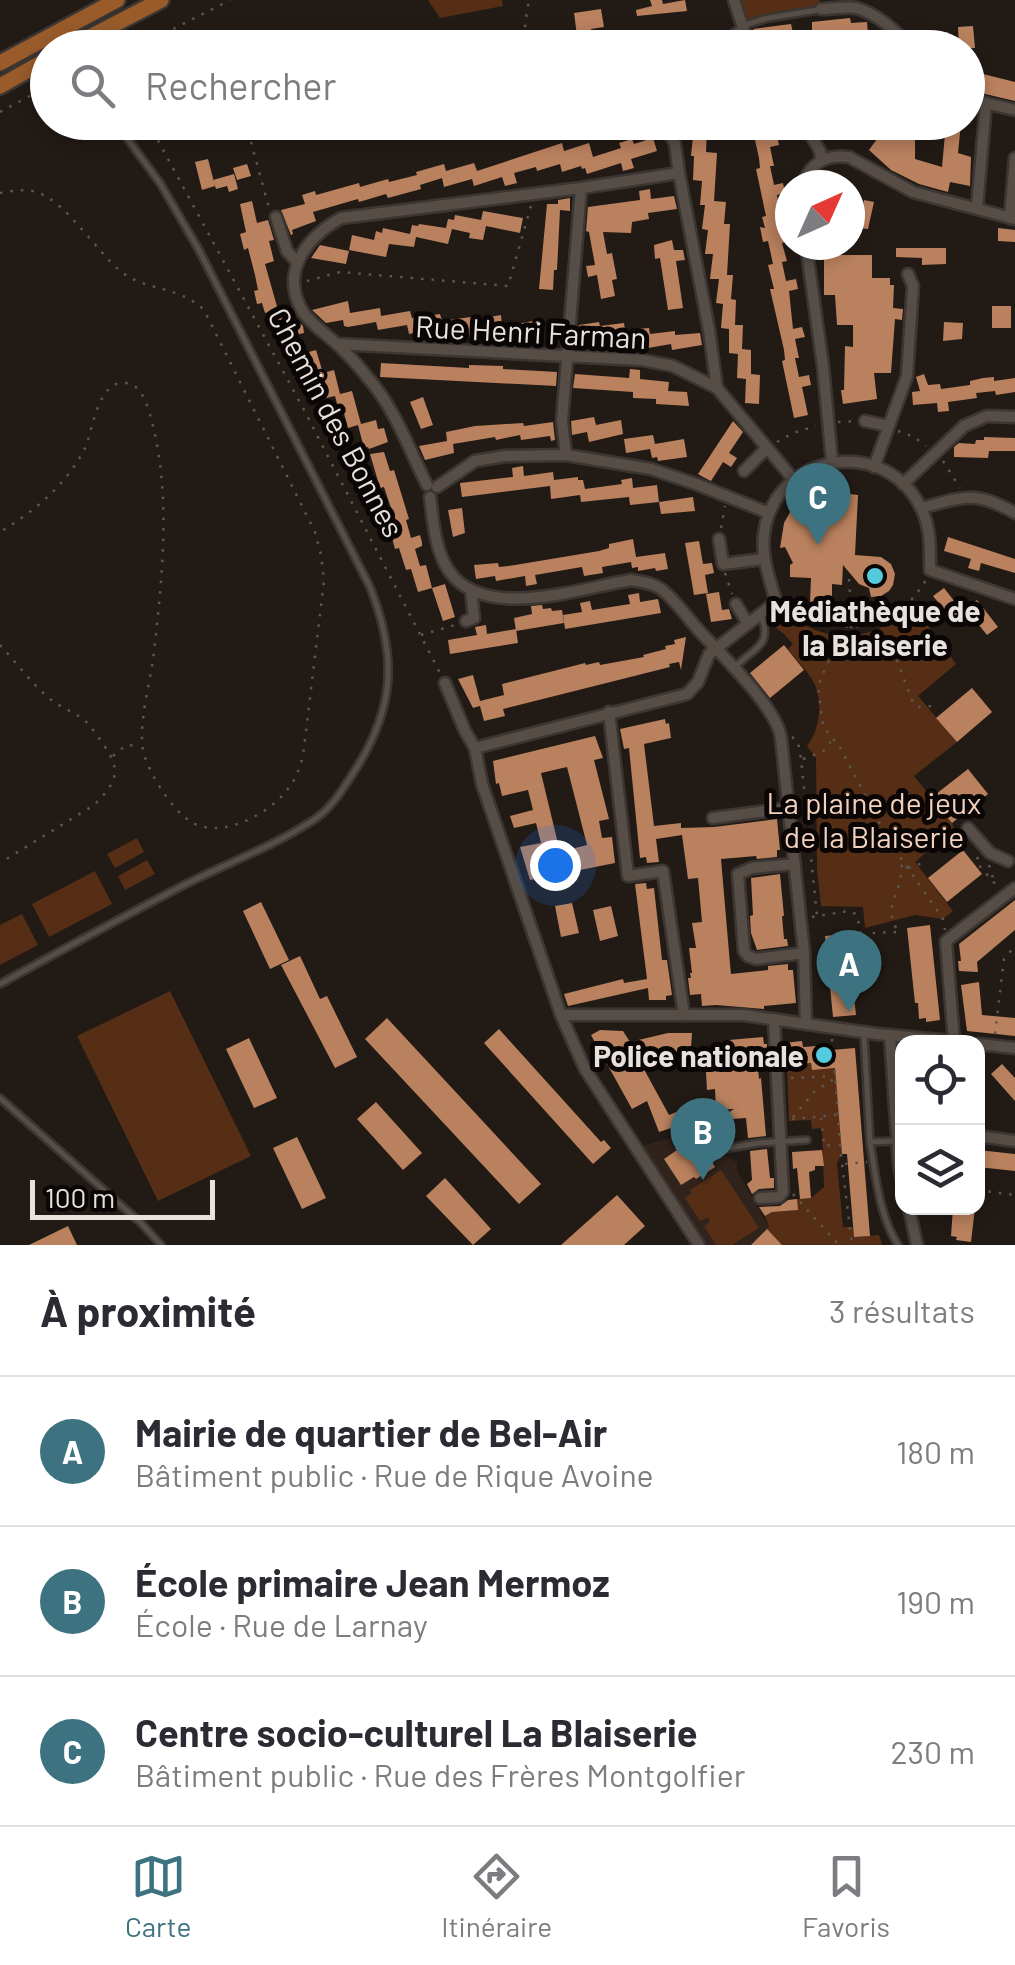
<!DOCTYPE html>
<html lang="fr">
<head>
<meta charset="utf-8">
<style>
  :root { --surface:#fff; --page:#f2f2f3; --text:#2b2b33; --muted:#7c7c81; --line:#e1e1e2; --accent:#3d7380 }
  body { margin:0; font-family:Barlow,sans-serif; background:var(--page); color:var(--text) }
  .controls { position:absolute; right:30px; bottom:30px; display:grid; overflow:hidden; border-radius:20px; box-shadow:0 5px 15px #0003 }
  .controls button { width:90px; height:90px; display:grid; place-items:center; padding:0; border:0; border-bottom:2px solid var(--line); background:var(--surface); color:var(--text); font:50px sans-serif }
  .compass { position:absolute; left:775px; top:170px; width:90px; height:90px; border-radius:50%; background:var(--surface); box-shadow:0 5px 15px #0003; rotate:45deg }
  .scale { position:absolute; left:30px; bottom:25px; width:185px; box-sizing:border-box; padding-left:10px; border:5px solid #e8e2df; border-top:0; font-size:28px; line-height:35px; white-space:nowrap; color:#e8e2df; -webkit-text-stroke:8px #090605; paint-order:stroke }
  .you { position:absolute; left:555px; top:865px; width:35px; height:35px; margin:-25px; border:8px solid #fff; border-radius:50%; background:#1a73e8; box-shadow:0 0 0 15px #1a73e833 }
  .badge { display:grid; place-items:center; width:65px; height:65px; border-radius:50%; background:var(--accent); color:#fff; font-size:32px; font-weight:700 }
  .pin { position:absolute; translate:-50% -82px; filter:drop-shadow(0 2px 5px #0008) }
  .pin::after { content:''; position:absolute; top:52px; width:35px; height:30px; background:inherit; clip-path:polygon(0 0,100% 0,50% 100%) }
  .list { margin:0; padding:0; list-style:none }
  h2 { display:flex; justify-content:space-between; align-items:center; height:130px; margin:0; padding:0 40px; font-size:42px }
  h2 small { font-size:32px; font-weight:400; color:var(--muted) }
  .list li { display:grid; grid-template-columns:65px 1fr auto; gap:30px; align-items:center; box-sizing:border-box; height:150px; padding:0 40px; border-top:2px solid var(--line) }
  .list b { display:block; font-size:38px; white-space:nowrap }
  .list p { margin:0; font-size:32px; white-space:nowrap; color:var(--muted) }
  .list em { font-size:32px; font-style:normal; color:var(--muted) }
  .icon { flex:none; width:55px; height:55px; fill:none; stroke:currentColor; stroke-width:2; stroke-linecap:round; stroke-linejoin:round }
  .map { position:relative; flex:none; width:1015px; height:1245px; overflow:hidden }
  .search { position:absolute; background:var(--surface); box-shadow:0 5px 15px #0003; left:30px; right:30px; top:30px; height:110px; display:flex; align-items:center; gap:25px; box-sizing:border-box; padding:0 35px; border-radius:55px; color:var(--muted); font-size:38px }
  .sheet { height:580px; background:var(--surface) }
  nav { display:flex; justify-content:space-around; align-items:center; box-sizing:border-box; height:140px; border-top:2px solid var(--line); background:var(--surface); font-size:28px; color:var(--muted) }
  nav a { display:grid; justify-items:center; gap:5px }
  nav .on { color:var(--accent) }
  .map>svg:first-child { display:block }
</style>
</head>
<body>
<div class="map">
<svg width="1015" height="1245" viewBox="0 0 1015 1245">
  <rect width="100%" height="100%" fill="#221a15"/>
  <path fill="#30231b" d="M707,1127L727,1157L737,1162V1171L769,1227L767,1229L782,1245H707L642,1146Z"/>
  <g fill="#552e15">
    <path d="M428,0H502L503,6L440,18Z"/>
    <path d="M738,0H820L815,7L764,16L745,22Z"/>
    <path d="M914,607L956,664L918,696L957,742L914,776L952,823L954,828L915,862L953,911L943,919L915,915L865,928L863,907L821,906L817,869L816,758L807,746C820,730 823,701 814,683C808,671 796,660 788,649L793,644L784,634L769,622L782,612C833,646 866,643 914,607Z"/>
    <path d="M137,838L144,852L115,868L107,854Z"/>
    <path d="M147,860L155,874L125,890L118,876Z"/>
    <path d="M95,871L112,904L49,937L32,904Z"/>
    <path d="M22,914L38,945L0,965V925Z"/>
    <path d="M170,991L251,1156L158,1201L77,1036Z"/>
    <path d="M811,1063L812,1069L840,1068L842,1154L837,1163L843,1227H853L855,1237L879,1235L882,1245H782L766,1229L769,1227L765,1216L772,1212L797,1210V1199L811,1198L824,1187L822,1128L812,1129L811,1120L789,1121L787,1065Z"/>
    <path d="M721,1170L759,1228L732,1245H716L704,1226L710,1222L708,1217L700,1221L685,1198L692,1193L690,1190Z"/>
  </g>
  <g fill="#ba815e" fill-rule="evenodd">
    <path d="M650,0H662L663,4L685,0L687,11L637,16L636,10L652,6Z"/>
    <path d="M601,9L604,27L591,29L593,42L578,43L574,13Z"/>
    <path d="M850,18L851,23L867,22L868,34L812,36V22Z"/>
    <path d="M791,24L794,37L791,38L800,48H768L753,29Z"/>
    <path d="M973,26L975,48H959L958,27Z"/>
    <path d="M983,74L1015,82V101L968,90V76L983,77Z"/>
    <path d="M751,122H765L768,137L777,135L779,145L770,147L774,166H770L774,185L783,183L785,193L777,195L780,213L776,214L780,233L790,231V241L782,243L787,261L782,262L786,281L796,279L798,289L789,291L793,329L802,327L805,337L795,339L799,358H795L799,377L809,375L811,385L802,387L808,415L794,418L782,361L785,360L784,350L770,289H774L768,265L773,264L768,241L763,242L760,227L765,228L762,217L766,216L756,169L760,168L759,158Z"/>
    <path d="M834,122L961,123L958,153L971,157L970,186L950,182L948,192L919,184L891,170L869,150L880,135L862,134L834,124ZM919,131L945,134L942,167L915,159V137H918Z"/>
    <path d="M694,127L707,128L706,152L717,153L714,201L726,202L724,224H730L727,275H733L731,299L736,300L735,325H743L742,349L751,350V374L760,375L759,404L745,403L746,379L737,378L738,354L729,353V329L721,328L723,304L716,303L719,279H710L713,254H705L708,230L702,229L705,205H700L702,181L693,180L694,156H691Z"/>
    <path d="M653,138L657,151L631,159L634,168L623,171L621,163L587,174L585,168L582,169L581,166L562,172L560,164L537,171L536,167L514,173L517,183L505,186L502,177L474,186L472,179L444,187L442,178L420,185L421,189L388,198L386,194L359,202L358,199L313,212L316,221L292,230L293,234L291,235L281,210L305,204L302,195L315,191L316,195L359,183L360,187L388,179L389,182L417,175L416,172L444,164L446,171L474,163L477,171L562,143L564,151L589,143L593,157L621,148L619,143L632,139L634,144Z"/>
    <path d="M208,159L215,186L202,190L195,162Z"/>
    <path d="M247,164L251,176L237,180L233,168Z"/>
    <path d="M234,174L238,189L229,192L227,186L216,189L213,180Z"/>
    <path d="M650,189L651,199L674,196L677,209L648,213L649,219L632,222L631,233L603,232L607,254L612,253L617,279L612,280L615,296L601,299L597,275L588,277L586,266L595,265L589,232L586,231L588,207L640,200L639,191Z"/>
    <path d="M570,198V211L560,210L557,270H554L553,290L539,289L547,204H558V200Z"/>
    <path d="M864,200L874,202L868,229L859,228Z"/>
    <path d="M252,201L257,223L268,220L274,240L269,241L274,261L265,264L278,310L283,308L288,326L300,323L303,326L304,333L295,335L300,354L287,357L280,334L277,335L269,312L265,313L262,303L257,304L254,291L258,290L255,275L248,248L244,250L240,234L246,232L240,204Z"/>
    <path d="M483,211L523,218L520,233L486,226L483,240L469,238L470,233L452,229L448,244L416,237L414,247L389,244L386,257L349,250L352,235L374,240L376,231L382,233L383,228L410,234L412,225L418,226L419,224L446,228L448,219L454,220L455,215L481,220Z"/>
    <path d="M998,228L1015,230V242L998,241Z"/>
    <path d="M672,240L674,250H683L685,260L676,261L683,308L668,310L660,258L655,259L654,245Z"/>
    <path d="M320,245L349,251L346,264L311,258Z"/>
    <path d="M896,248H946V264L922,265V258L896,257Z"/>
    <path d="M824,255H872V278H890V285H894L893,308L903,309L902,320L895,319L891,373H874L877,399L843,404L841,390H844L845,346L853,347V325H837L835,295H824Z"/>
    <path d="M348,301L350,313L380,308L381,316L410,311L412,318L440,314L442,321L471,317L472,320L501,315L502,327L538,320L537,335L500,341L498,333L470,339L468,330L439,336L438,328L409,334L407,325L378,330L376,322L348,327L344,326L343,320L326,323L312,310Z"/>
    <rect x="992" y="306" width="19" height="22"/>
    <path d="M599,322L600,326L624,323L625,330L649,328L650,334L675,331V335L700,333L702,345L672,350L671,344L648,348L646,340L622,344L620,336L597,341L596,336L577,339L579,325Z"/>
    <path d="M944,322L963,323L962,339L943,341Z"/>
    <path d="M316,350L323,373L305,378L302,368L298,369L294,356Z"/>
    <path d="M381,363L469,368V365L503,366V369L557,372L556,386L380,377Z"/>
    <path d="M630,369L640,370V379L669,382L668,391L687,392L689,406L656,404V399L633,398V392L573,388L575,374L629,378Z"/>
    <path d="M334,370L340,394L352,391L361,424L376,420L378,429L384,428L388,442L369,449L368,447L364,448L358,425L348,428L342,406L338,407L335,396L326,398L320,374Z"/>
    <path d="M924,374L928,385L940,384L941,389L970,385V381L983,378L994,377V381L1015,378V392L996,395L995,391L976,393L977,398L948,402L949,411L938,412L937,403L913,405L912,392L920,391L916,377Z"/>
    <path d="M423,397L433,425L421,429L410,402Z"/>
    <path d="M594,417L596,425L621,420L623,434L589,442L587,432L572,435L571,421Z"/>
    <path d="M733,421L743,432L729,453L737,458L731,467L723,462L711,481L703,477L698,474Z"/>
    <path d="M553,422L555,440L551,441L550,436L521,440L520,435L496,440L495,437L453,444L454,453L425,460L419,446L447,441L446,432L475,426L523,423L524,426Z"/>
    <path d="M653,435L655,444L684,439L687,457L658,461L657,457L652,458L650,449L626,453L624,439Z"/>
    <path d="M984,437L1015,438V451H989L988,458L954,457V447L959,443L975,444L976,440H984Z"/>
    <path d="M384,452L390,471L394,470L409,519L406,520L411,538L420,535L422,542V546L415,549L420,566L426,565L432,588L418,592L411,569L406,570L399,548L395,549L392,538L396,537L392,524L396,523L384,487L380,488L370,454Z"/>
    <path d="M523,466L524,476L553,472L554,480L578,477V480H583L585,489L622,484L621,480L632,478L633,488L657,485L659,502L630,505L629,497L581,502L580,495L551,499L550,486L462,497L460,483L513,477L512,468Z"/>
    <path d="M827,483H832V492L858,495L855,555L881,557L891,564L895,574L893,585L889,591L881,596L871,597L869,588L859,584L843,565L842,585L832,584V611L810,602L811,578L790,577V565L793,563L785,547L780,548L784,523L794,505L810,491Z"/>
    <path d="M693,497L695,511L661,514L659,502Z"/>
    <path d="M462,508L465,533L453,537L448,510Z"/>
    <path d="M948,537L1015,559V573L981,563L979,571L968,568L971,559L944,551Z"/>
    <path d="M633,539L636,557L665,553L668,569L656,571L655,568L638,571V567L632,568L631,562L602,567L603,573L584,576L582,567L535,575L537,584L526,586L525,576L496,581L495,576L476,579L474,565L498,563L499,567L515,565L599,551L609,548V544Z"/>
    <path d="M699,541L703,564L712,563L714,573L705,575L708,593L694,595L685,543Z"/>
    <path d="M445,584L455,617L443,621L432,588Z"/>
    <path d="M944,588L962,611L951,618L933,596Z"/>
    <path d="M719,592L722,610L729,609L732,619L711,622L706,594Z"/>
    <path d="M639,593L640,602L658,599L661,613L565,629L563,615L582,612L580,603L590,601L592,610L630,604L628,595Z"/>
    <path d="M977,600L998,627L987,635L965,608Z"/>
    <path d="M542,605L543,609L551,608L552,611L562,610L564,623L516,631L514,618L532,614L531,606Z"/>
    <path d="M486,625L487,634L516,629L518,643L450,654L448,640L477,635L475,627Z"/>
    <path d="M686,637L681,670L679,662L669,664L670,667L503,709L505,716L484,721L480,706L473,708L458,679L473,675L480,701L504,695L502,684L585,663L586,665L599,662L600,665L644,657L643,655L666,649L665,646L675,644L674,640Z"/>
    <path d="M784,645L804,670L770,698L750,673Z"/>
    <path d="M972,688L992,712L957,742L936,718Z"/>
    <path d="M665,719L666,724L669,723L671,738L644,744L654,826L681,823V828L714,827L777,819L780,850H777V857L757,859L756,856L721,859L730,964L731,974L768,970V966L788,964V970H793L796,1003L764,1006V1009L716,1005L702,1006L701,994L690,995L688,978H691L690,973H692L689,948H696L692,923L702,922L698,878L688,879L682,835L656,839L659,862L647,863L646,857L640,858L629,748L624,749L620,729Z"/>
    <path d="M595,736L603,758L594,760L609,819L599,821L602,838L612,837L615,863L530,880L520,847L541,843L536,823L514,828L510,816L533,810L528,790L502,796L499,783L496,784L493,761ZM567,767L587,845L560,852L541,773Z"/>
    <path d="M968,769L988,794L952,823L931,798Z"/>
    <path d="M963,850L982,874L947,902L928,878Z"/>
    <path d="M780,874L784,916H782L784,939H787L788,946L757,950L751,933L750,916L753,915L751,878Z"/>
    <path d="M646,883L647,889L654,888L662,960H667L672,995L666,996V1000H649L648,988L568,1006L564,994L623,979L624,983L647,979L635,884Z"/>
    <path d="M1015,900V930L977,962L978,972L959,971L958,961H961L959,944Z"/>
    <path d="M261,902L289,960L270,969L243,911Z"/>
    <path d="M572,903L579,933L561,937L555,906Z"/>
    <path d="M611,906L618,936L600,941L593,910Z"/>
    <path d="M930,925L940,1020L926,1022V1018L919,1019L918,1003H915L907,928Z"/>
    <path d="M847,934L856,1015L833,1017L825,936Z"/>
    <path d="M300,956L320,999L327,996L357,1057L335,1068L281,965Z"/>
    <path d="M979,982L982,1015L1015,1018V1036L967,1031L961,985Z"/>
    <path d="M387,1018L541,1184L519,1204L365,1039Z"/>
    <path d="M499,1029L601,1142L604,1140L611,1148L593,1164L484,1043Z"/>
    <path d="M600,1030L623,1031L630,1042L668,1033H692L691,1048L678,1047L677,1052L640,1062L669,1115L679,1111L683,1124L659,1132L647,1101L632,1109L591,1035Z"/>
    <path d="M763,1037L764,1044H767V1057L757,1058L759,1079L761,1078L766,1136L748,1138L746,1118L717,1120L734,1109L716,1110L715,1089L707,1090L706,1072L732,1070L729,1040Z"/>
    <path d="M249,1038L277,1098L254,1108L226,1049Z"/>
    <path d="M802,1041L803,1047L831,1045V1050L855,1048L870,1236L854,1237L847,1154H842L835,1068L812,1070L811,1063L785,1065L784,1043Z"/>
    <path d="M1002,1064L1015,1078V1101L991,1074Z"/>
    <path d="M376,1102L422,1153L403,1170L357,1119Z"/>
    <path d="M695,1135L715,1167L696,1179L694,1177L681,1185L664,1159L677,1150L675,1148Z"/>
    <path d="M297,1137L326,1198L302,1209L273,1148Z"/>
    <path d="M767,1149L770,1178H774V1188L759,1189L752,1194L747,1184L752,1180L750,1151Z"/>
    <path d="M822,1150L824,1166H815V1170L809,1172L811,1198L800,1199L797,1168L793,1169L792,1152Z"/>
    <path d="M978,1150L1015,1154V1171L978,1167Z"/>
    <path d="M445,1178L491,1229L473,1245L426,1196Z"/>
    <path d="M617,1195L645,1226L624,1245H561Z"/>
    <path d="M797,1199L798,1210L772,1212L765,1216L759,1207L780,1206L788,1200Z"/>
    <path d="M953,1208H975L971,1242L956,1240L957,1237L951,1236Z"/>
    <path d="M68,1226L77,1245H29Z"/>
    <path d="M767,1229L782,1245H751Z"/>
  </g>
  <g fill="none" stroke-linecap="round" stroke-linejoin="round">
    <g stroke="#3c3633" stroke-width="10">
      <g id="service">
        <path d="M653,48L721,40L748,24L768,18L818,10"/>
        <path d="M736,666C754,648 773,645 761,616"/>
        <path d="M0,984C60,951 121,918 182,886C225,864 272,847 312,821C330,810 341,792 352,775C395,710 398,658 370,587L199,250L160,183L115,122"/>
        <path d="M864,1035L870,1142L896,1141"/>
        <path d="M0,1098L141,1223L161,1245"/>
        <path d="M870,1142C876,1177 879,1215 898,1245"/>
        <path d="M724,1149L758,1143L807,1140"/>
      </g>
    </g>
    <g stroke="#3c3633" stroke-width="15">
      <g id="minor">
        <path d="M734,0L746,37L753,48"/>
        <path d="M821,9C832,9 845,6 856,8C876,13 898,32 911,48"/>
        <path d="M968,99L1015,110"/>
        <path d="M803,122L820,151L821,159"/>
        <path d="M669,132L675,144L679,173"/>
        <path d="M802,185C811,163 825,154 849,157L913,192L1015,219"/>
        <path d="M977,208L986,103"/>
        <path d="M276,217L287,251L297,262"/>
        <path d="M1010,218L1015,158"/>
        <path d="M806,245L823,366L832,462"/>
        <path d="M338,344L642,360L673,366L717,388"/>
        <path d="M865,421L888,426"/>
        <path d="M566,455L562,421L581,188"/>
        <path d="M874,467L907,376L913,286L908,274"/>
        <path d="M744,471L767,448"/>
        <path d="M903,484L964,426L987,416L1015,417"/>
        <path d="M427,485C410,451 397,414 373,384C362,370 350,356 337,344C326,334 311,324 303,312C279,272 307,237 341,218L581,188L679,173L709,330L717,388L794,480"/>
        <path d="M437,487L475,461L505,456L566,455L651,469L696,484L769,513"/>
        <path d="M430,497C433,520 435,551 449,571C484,622 581,588 631,580C642,582 653,583 661,589C678,602 690,622 705,637C726,659 777,709 781,738L804,953L806,1024"/>
        <path d="M921,508C964,497 974,490 1015,513"/>
        <path d="M719,539L723,564L764,559"/>
        <path d="M736,604L748,624"/>
        <path d="M466,621L474,618L471,590"/>
        <path d="M445,683L465,731L475,748L482,784L561,1015L585,1069L699,1245"/>
        <path d="M609,712L628,876L663,871L684,1015"/>
        <path d="M475,748L687,694L698,682L709,654L776,602C770,579 761,558 764,534C774,452 888,434 922,510C931,529 930,549 930,570L1015,599"/>
        <path d="M713,818L788,808"/>
        <path d="M968,828L990,853L1008,861"/>
        <path d="M795,864L752,868L738,874L744,951L748,956L756,959L804,953"/>
        <path d="M561,1015H743L877,1034L962,1042"/>
        <path d="M890,1035L899,1165L902,1180"/>
        <path d="M954,1042L946,941L1015,888"/>
        <path d="M978,1044L1015,1048"/>
        <path d="M978,1136L1015,1141"/>
        <path d="M760,1198L779,1197L783,1192L774,1019"/>
        <path d="M909,1208L917,1245"/>
      </g>
    </g>
    <g stroke="#3c3633" stroke-width="20">
      <g id="primary">
        <path d="M69,48L161,0"/>
        <path d="M0,63L117,0"/>
        <path d="M0,86L48,59"/>
      </g>
    </g>
    <g stroke="#5e5652" stroke-width="2.5" stroke-dasharray="2.5 8" stroke-linecap="butt">
      <path d="M136,48L230,0"/>
      <path d="M527,48L525,24L529,0"/>
      <path d="M0,112L48,86"/>
      <path d="M148,122L304,410L440,673"/>
      <path d="M251,142L269,208"/>
      <path d="M0,193C13,191 27,188 39,193C66,203 96,250 119,270C145,292 179,285 204,310L315,532L321,555L324,581L303,756C299,769 296,780 287,790C269,814 222,839 193,823C173,813 142,765 142,742C141,715 149,686 153,660C162,581 172,495 151,418C147,405 142,385 126,383C98,379 93,430 85,448C66,485 35,511 0,532"/>
      <path d="M307,281L340,272L508,286L531,206"/>
      <path d="M838,422L855,421"/>
      <path d="M898,431L914,437L926,446"/>
      <path d="M777,442L793,433L816,426"/>
      <path d="M943,461L960,488"/>
      <path d="M721,528L725,506"/>
      <path d="M725,573L732,594"/>
      <path d="M849,579L852,626L858,636L881,646L897,660L913,703L918,707L933,706"/>
      <path d="M786,607C839,637 892,636 926,580"/>
      <path d="M852,626L827,664L818,686L823,726L841,749L887,838L943,919L945,930"/>
      <path d="M421,635L455,625"/>
      <path d="M0,645C16,662 31,683 49,698C59,707 72,711 83,719C91,726 97,735 103,744C123,771 116,783 94,805L0,863"/>
      <path d="M792,737L798,742L801,759L817,916"/>
      <path d="M113,756L126,745L140,746"/>
      <path d="M803,759C817,753 825,755 831,740"/>
      <path d="M978,857L976,862L997,886"/>
      <path d="M989,865L994,881"/>
      <path d="M908,868L923,863"/>
      <path d="M812,917L849,911L856,914L860,927L861,950"/>
      <path d="M862,982C861,964 858,947 872,933L899,932C879,906 906,891 901,860"/>
      <path d="M995,1034L1004,959L1015,946"/>
      <path d="M832,1039L841,1155L852,1245"/>
      <path d="M791,1078L833,1076"/>
      <path d="M793,1117L815,1091L834,1079"/>
      <path d="M821,1118L824,1146L838,1144"/>
      <path d="M792,1119L837,1115"/>
      <path d="M845,1164L867,1162"/>
      <path d="M978,1190L1015,1195"/>
      <path d="M793,1194L839,1245"/>
    </g>
    <use href="#service" stroke="#564d47" stroke-width="5"/>
    <use href="#minor" stroke="#564d47" stroke-width="10"/>
    <use href="#primary" stroke="#995b2a" stroke-width="15"/>
  </g>
  <g fill="#54cade" stroke="#090605" stroke-width="4">
    <circle cx="875" cy="576" r="10"/>
    <circle cx="824" cy="1055" r="10"/>
  </g>
  <g text-anchor="middle" dominant-baseline="central" stroke-width="10" stroke-linejoin="round" paint-order="stroke">
    <g font-size="30" fill="#e8e2df" stroke="#090605">
      <text transform="translate(531 331) rotate(3)">Rue Henri Farman</text>
      <text transform="translate(337 422) rotate(62)">Chemin des Bonnes</text>
    </g>
    <g font-size="30" font-weight="bold" fill="#e8e2df" stroke="#090605">
      <text x="875" y="610">Médiathèque de<tspan x="875" dy="34">la Blaiserie</tspan></text>
      <text x="804" y="1055" text-anchor="end">Police nationale</text>
    </g>
    <g font-size="30" fill="#f3d1be" stroke="#090605">
      <text x="874" y="802">La plaine de jeux<tspan x="874" dy="34">de la Blaiserie</tspan></text>
    </g>
  </g>
</svg>
<div class="controls">
<button><svg class="icon" aria-label="locate" viewBox="0 0 24 24"><circle cx="12" cy="12" r="6"/><path d="M12 2v4M12 18v4M2 12h4M18 12h4"/></svg></button>
<button><svg class="icon" aria-label="layers" viewBox="0 0 24 24"><path d="M12 4l9 5-9 5-9-5zM3 14l9 5 9-5"/></svg></button>
</div>
<svg class="compass" viewBox="-18 -18 36 36"><path d="M0-13l5 13h-10z" fill="#e53935"/><path d="M0 13l5-13h-10z" fill="#7c7c81"/></svg>
<div class="scale">100 m</div>
<div class="you"></div>
<div class="pin badge" style="left:849px;top:1012px">A</div>
<div class="pin badge" style="left:703px;top:1180px">B</div>
<div class="pin badge" style="left:818px;top:545px">C</div>
<div class="search"><svg class="icon" aria-label="search" viewBox="0 0 24 24"><circle cx="10" cy="10" r="6"/><path d="M15 15l6 6"/></svg>Rechercher</div>
</div>
<section class="sheet">
<h2>À proximité<small>3 résultats</small></h2>
<ul class="list">
<li><span class="badge">A</span><div><b>Mairie de quartier de Bel-Air</b><p>Bâtiment public · Rue de Rique Avoine</p></div><em>180 m</em></li>
<li><span class="badge">B</span><div><b>École primaire Jean Mermoz</b><p>École · Rue de Larnay</p></div><em>190 m</em></li>
<li><span class="badge">C</span><div><b>Centre socio-culturel La Blaiserie</b><p>Bâtiment public · Rue des Frères Montgolfier</p></div><em>230 m</em></li>
</ul>
</section>
<nav>
<a class="on"><svg class="icon" aria-label="map" viewBox="0 0 24 24"><path d="M3 6l6-2 6 2 6-2v14l-6 2-6-2-6 2zM9 4v14M15 6v14"/></svg>Carte</a>
<a><svg class="icon" aria-label="directions" viewBox="0 0 24 24"><path d="M12 3l9 9-9 9-9-9zM9 14v-3h6M13 9l2 2-2 2"/></svg>Itinéraire</a>
<a><svg class="icon" aria-label="saved" viewBox="0 0 24 24"><path d="M7 4h10v16l-5-4-5 4z"/></svg>Favoris</a>
</nav>
</body>
</html>
